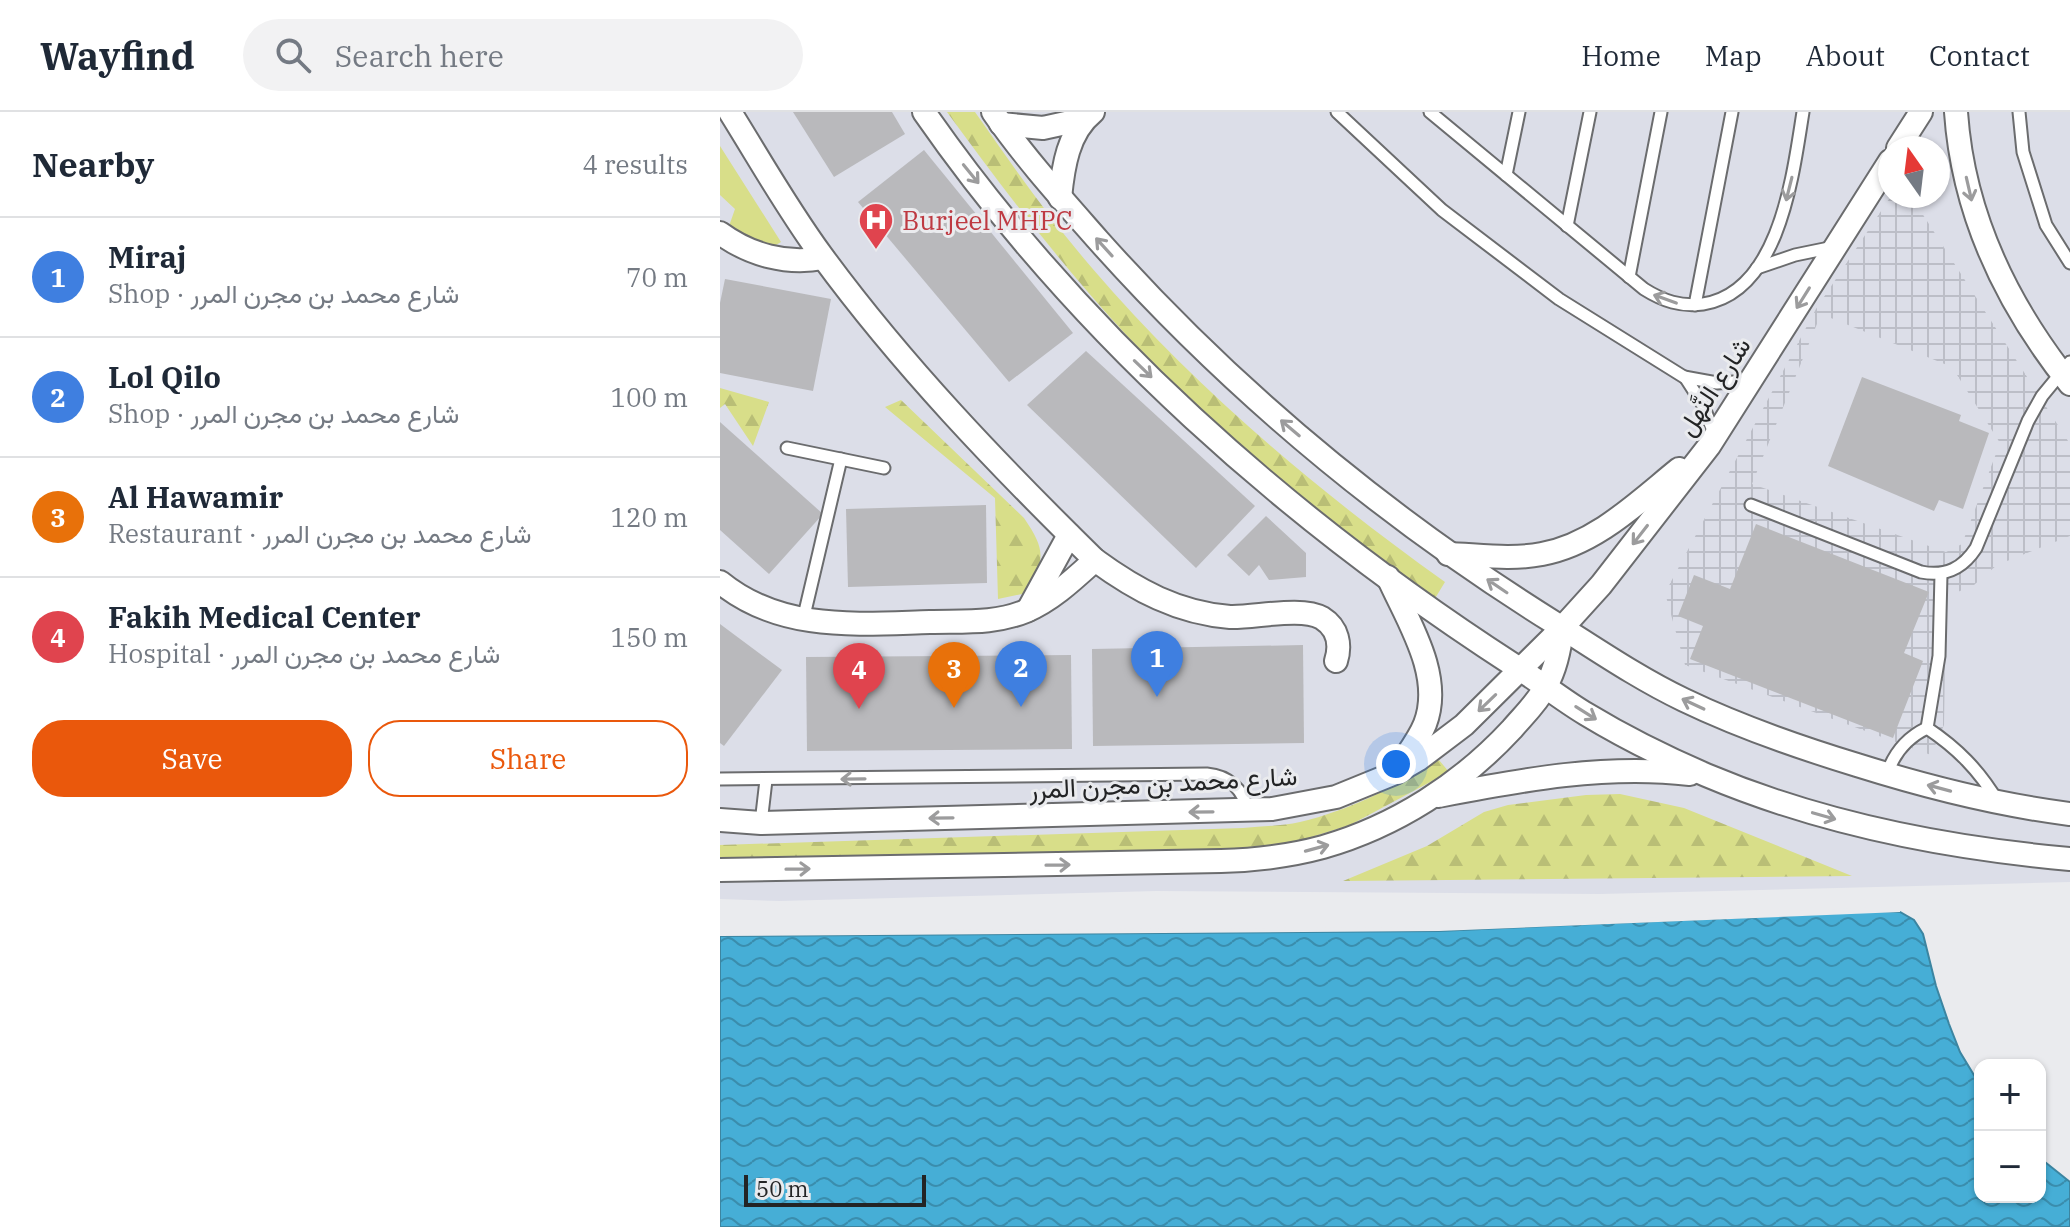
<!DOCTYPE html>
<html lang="en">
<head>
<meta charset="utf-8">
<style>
  :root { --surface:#fff; --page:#f2f2f3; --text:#1f2937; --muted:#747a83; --line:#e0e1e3; --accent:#ea580c }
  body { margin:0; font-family:"IBM Plex Serif",Vazirmatn,serif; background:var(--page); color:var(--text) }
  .controls { position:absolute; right:24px; bottom:24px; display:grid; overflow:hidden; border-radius:16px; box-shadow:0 2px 6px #0004 }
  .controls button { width:72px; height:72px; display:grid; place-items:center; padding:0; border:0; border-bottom:2px solid var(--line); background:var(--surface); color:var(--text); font:40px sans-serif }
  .compass { position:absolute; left:1158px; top:24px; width:72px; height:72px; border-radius:50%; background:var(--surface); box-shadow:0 2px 6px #0004; rotate:346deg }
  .scale { position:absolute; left:24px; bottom:20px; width:182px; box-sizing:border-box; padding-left:8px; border:4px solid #232425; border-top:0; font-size:22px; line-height:28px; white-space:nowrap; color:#232425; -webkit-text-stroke:6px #eaebee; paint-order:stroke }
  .you { position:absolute; left:676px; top:652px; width:28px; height:28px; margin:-20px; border:6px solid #fff; border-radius:50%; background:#1a73e8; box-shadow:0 0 0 12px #1a73e833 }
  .badge { display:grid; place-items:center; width:52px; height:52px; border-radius:50%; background:var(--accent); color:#fff; font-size:26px; font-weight:700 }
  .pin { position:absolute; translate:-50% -66px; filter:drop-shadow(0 2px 4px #0008) }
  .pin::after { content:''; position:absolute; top:42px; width:28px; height:24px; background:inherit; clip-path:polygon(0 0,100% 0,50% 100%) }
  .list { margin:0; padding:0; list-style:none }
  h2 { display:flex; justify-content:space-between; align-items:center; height:104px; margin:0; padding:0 32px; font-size:34px }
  h2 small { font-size:26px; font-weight:400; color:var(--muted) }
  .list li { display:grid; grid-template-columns:52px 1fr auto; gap:24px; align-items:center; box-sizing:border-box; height:120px; padding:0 32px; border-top:2px solid var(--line) }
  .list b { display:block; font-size:30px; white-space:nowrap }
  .list p { margin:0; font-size:26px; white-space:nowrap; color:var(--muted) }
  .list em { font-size:26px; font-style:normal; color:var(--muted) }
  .actions { display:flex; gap:16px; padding:24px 32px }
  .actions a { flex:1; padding:18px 0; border:2px solid var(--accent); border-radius:32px; text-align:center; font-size:28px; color:var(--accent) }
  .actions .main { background:var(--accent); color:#fff }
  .icon { flex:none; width:44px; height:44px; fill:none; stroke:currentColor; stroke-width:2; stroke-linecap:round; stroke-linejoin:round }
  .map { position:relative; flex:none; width:1350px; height:1115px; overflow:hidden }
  header { display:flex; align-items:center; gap:48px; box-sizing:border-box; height:112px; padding:0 40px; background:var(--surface); border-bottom:2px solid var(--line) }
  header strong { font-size:38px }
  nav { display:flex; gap:44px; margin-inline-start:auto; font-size:28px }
  .search { width:560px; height:72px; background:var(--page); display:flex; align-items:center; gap:20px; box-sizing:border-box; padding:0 28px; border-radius:44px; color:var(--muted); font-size:30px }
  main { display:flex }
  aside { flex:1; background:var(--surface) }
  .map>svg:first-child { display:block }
</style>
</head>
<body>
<header>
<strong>Wayfind</strong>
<div class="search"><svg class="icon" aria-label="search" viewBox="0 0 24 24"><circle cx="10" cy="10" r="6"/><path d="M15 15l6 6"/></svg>Search here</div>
<nav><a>Home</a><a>Map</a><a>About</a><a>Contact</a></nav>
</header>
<main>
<aside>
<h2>Nearby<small>4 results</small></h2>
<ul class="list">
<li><span class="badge" style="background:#3f7fe0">1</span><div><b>Miraj</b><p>Shop · شارع محمد بن مجرن المرر</p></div><em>70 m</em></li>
<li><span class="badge" style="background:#3f7fe0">2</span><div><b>Lol Qilo</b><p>Shop · شارع محمد بن مجرن المرر</p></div><em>100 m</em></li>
<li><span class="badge" style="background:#e8710a">3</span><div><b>Al Hawamir</b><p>Restaurant · شارع محمد بن مجرن المرر</p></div><em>120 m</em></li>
<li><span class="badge" style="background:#e0444e">4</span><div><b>Fakih Medical Center</b><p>Hospital · شارع محمد بن مجرن المرر</p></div><em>150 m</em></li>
</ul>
<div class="actions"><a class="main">Save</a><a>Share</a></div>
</aside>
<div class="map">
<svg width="1350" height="1115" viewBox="0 0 1350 1115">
  <defs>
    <pattern id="industrial-grid" width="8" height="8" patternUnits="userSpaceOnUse" patternTransform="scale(2)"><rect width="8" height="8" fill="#dcdee8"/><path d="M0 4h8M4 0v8" fill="none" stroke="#bcbec7"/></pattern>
    <pattern id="forest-firs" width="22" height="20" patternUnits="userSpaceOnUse" patternTransform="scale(2)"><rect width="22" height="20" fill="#d8de89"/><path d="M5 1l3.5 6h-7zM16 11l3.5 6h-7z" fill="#b9be76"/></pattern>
    <pattern id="water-waves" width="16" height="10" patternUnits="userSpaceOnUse" patternTransform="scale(2)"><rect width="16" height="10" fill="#46aed6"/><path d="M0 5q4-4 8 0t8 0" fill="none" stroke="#3a8dad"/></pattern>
  </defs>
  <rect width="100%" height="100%" fill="#eaebee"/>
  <path fill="#dcdee8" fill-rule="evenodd" d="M0,0H1350V770L880,782L436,779L59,789L0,787ZM1170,36H1218V84H1170Z"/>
  <path fill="url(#industrial-grid)" fill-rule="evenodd" d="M1171,84H1191L1350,332V424L1277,453L1254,473L1226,485L1224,613L1211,643L965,553L945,481L1096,197ZM1101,202L1232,255L1280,331L1242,432L1226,440L1032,372Z"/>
  <path fill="#d8de89" d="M0,34L61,130L46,139L8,117L15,97L0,83Z"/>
  <g fill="url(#forest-firs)">
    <path d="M227,0H255C292,53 329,106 372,156C475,276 596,378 725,470L714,488C635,428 557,367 483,300C386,210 304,106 227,0Z"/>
    <path d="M0,276L49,290L33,334L5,292L0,296Z"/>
    <path d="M181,288L304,406C326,438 325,447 307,481L278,487L275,386L165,295Z"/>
    <path d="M719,648L729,660L630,713L582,728L525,737L0,754V733L523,716C542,714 562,714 580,710C631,698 674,675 719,648Z"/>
    <path d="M900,682L964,696L1132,764L623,769L707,734L764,700L788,693L866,683Z"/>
  </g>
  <path fill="url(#water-waves)" stroke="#3c85a1" stroke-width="2" d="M1161,799L1180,800L1194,808L1203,822L1216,874L1229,912L1240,940L1260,973V1085H1320V1046L1350,1070V1115H0V824L718,819Z"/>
  <path fill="#eaebee" d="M1161,795L1181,796L1180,800L719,819L0,824V820L71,819L718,815Z"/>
  <g fill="#b9b9bc">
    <path d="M73,0H172L185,22L114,65Z"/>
    <path d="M204,38L353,221L289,270L138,90Z"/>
    <path d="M5,167L111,187L93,279L0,261V191Z"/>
    <path d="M366,239L535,394L476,456L307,293Z"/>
    <path d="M1142,265L1241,303L1239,309L1269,321L1243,397L1219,388L1214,399L1108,354Z"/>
    <path d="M0,310L103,402L49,462L0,418Z"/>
    <path d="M266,393L267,471L128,475L126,397Z"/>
    <path d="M546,404L586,441V465L549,468L539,453L529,464L507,443Z"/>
    <path d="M1036,412L1209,480L1184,541L1203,549L1173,626L970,547L983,514L958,504L974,463L1010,477Z"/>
    <path d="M0,512L62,558L4,634L0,631Z"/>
    <path d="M583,533L584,631L373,634L372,537Z"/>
    <path d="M351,543L352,637L87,639L86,545Z"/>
  </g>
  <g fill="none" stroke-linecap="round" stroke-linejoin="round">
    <g stroke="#6b6c6e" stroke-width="15">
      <g id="lane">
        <path d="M617,0L722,98L839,187L964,265L997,271L1029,269"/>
        <path d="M710,0L924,177C943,189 961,195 983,192C1060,180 1073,62 1083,0"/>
        <path d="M1299,0L1303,40L1326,113L1350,151"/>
        <path d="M786,63L799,0"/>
        <path d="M847,114L870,0"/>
        <path d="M1037,156L1075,143L1114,135"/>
        <path d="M909,165L941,0"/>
        <path d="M975,193L1012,0"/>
        <path d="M965,265L983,293L995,324"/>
        <path d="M67,336L164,356"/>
        <path d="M1031,393L1201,460C1226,465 1243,456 1256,436L1308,309L1322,284L1350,250"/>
        <path d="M83,508L121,347"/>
        <path d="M1207,616L1219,544L1221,462"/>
        <path d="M1207,616C1237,636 1259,658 1278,690"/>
        <path d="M1167,662C1174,641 1186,626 1207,616"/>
        <path d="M0,667L487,662C509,664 523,677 528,699"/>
        <path d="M41,711L46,668"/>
      </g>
    </g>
    <g stroke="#6b6c6e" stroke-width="26">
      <g id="street">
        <path d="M10,0C40,48 68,98 102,144C182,253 278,353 375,448C416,478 458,501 510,505C534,506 582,494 602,506C618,516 621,533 616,549"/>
        <path d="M204,0C359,223 569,408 795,554C819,569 841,587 866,602C904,625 944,645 986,663C1102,712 1225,736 1350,747"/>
        <path d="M273,0C304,45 342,87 378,128C510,276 665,405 833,510C876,537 918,566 964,588C1020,615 1078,635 1137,653C1207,675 1278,693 1350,702"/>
        <path d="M1236,0C1243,102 1287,193 1350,272"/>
        <path d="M281,12L323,16L364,7"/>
        <path d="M1178,36L1201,0"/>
        <path d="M340,86C343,55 348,20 373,0"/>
        <path d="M0,121C30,143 67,153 103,146"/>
        <path d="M728,442C758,443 792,448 822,442C876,432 918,390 959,357"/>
        <path d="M668,465C687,508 724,563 705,612C699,627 688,641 679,655"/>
        <path d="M0,470C61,520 137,512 210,510C243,509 275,512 306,499C332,488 354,467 375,448"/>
        <path d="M308,498L349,423"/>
        <path d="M718,684C802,668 884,652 970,662"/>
        <path d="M0,708L41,711L552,697L616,685L675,661L699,647L744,613L842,516L881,473L989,334L1170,49"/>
        <path d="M0,758L501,749C536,748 570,744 603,735C676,714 741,672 792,617C804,603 817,591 826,574C836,556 840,537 842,516"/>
      </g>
    </g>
    <use href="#lane" stroke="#fff" stroke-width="11"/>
    <use href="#street" stroke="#fff" stroke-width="22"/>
  </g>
  <defs><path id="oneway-shaft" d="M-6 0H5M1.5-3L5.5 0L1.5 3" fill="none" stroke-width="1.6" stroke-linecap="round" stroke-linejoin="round" transform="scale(2)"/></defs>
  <g stroke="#9c9c9d">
    <use href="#oneway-shaft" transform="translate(251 62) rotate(51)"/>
    <use href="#oneway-shaft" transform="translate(1069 77) rotate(104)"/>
    <use href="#oneway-shaft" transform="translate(1249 77) rotate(77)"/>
    <use href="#oneway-shaft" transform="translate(384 135) rotate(-132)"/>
    <use href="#oneway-shaft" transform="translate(1083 186) rotate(122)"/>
    <use href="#oneway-shaft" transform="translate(945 187) rotate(-160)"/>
    <use href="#oneway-shaft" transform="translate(423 257) rotate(44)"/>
    <use href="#oneway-shaft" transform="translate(570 316) rotate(-140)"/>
    <use href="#oneway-shaft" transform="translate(920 423) rotate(128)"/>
    <use href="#oneway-shaft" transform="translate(777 474) rotate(-146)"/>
    <use href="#oneway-shaft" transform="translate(767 591) rotate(136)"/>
    <use href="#oneway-shaft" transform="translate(973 592) rotate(-155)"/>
    <use href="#oneway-shaft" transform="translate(866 601) rotate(32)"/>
    <use href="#oneway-shaft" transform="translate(133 667) rotate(179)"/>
    <use href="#oneway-shaft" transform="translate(1219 676) rotate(-165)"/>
    <use href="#oneway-shaft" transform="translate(481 700) rotate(179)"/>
    <use href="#oneway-shaft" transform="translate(1104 704) rotate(16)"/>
    <use href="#oneway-shaft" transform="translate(221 706) rotate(179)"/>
    <use href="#oneway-shaft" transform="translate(597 736) rotate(-15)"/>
    <use href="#oneway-shaft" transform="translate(338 753) rotate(-1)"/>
    <use href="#oneway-shaft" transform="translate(78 757) rotate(-1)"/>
  </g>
  <defs>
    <g id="hospital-pin" transform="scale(1.8)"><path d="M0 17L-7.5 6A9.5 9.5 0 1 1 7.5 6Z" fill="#e0444e" stroke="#eaebee"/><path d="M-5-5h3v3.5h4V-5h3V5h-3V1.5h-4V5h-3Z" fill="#fff"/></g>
  </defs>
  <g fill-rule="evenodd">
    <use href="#hospital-pin" x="156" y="108"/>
  </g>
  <g text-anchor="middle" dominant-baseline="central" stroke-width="6" stroke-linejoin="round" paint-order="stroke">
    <g font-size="26" fill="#be3a42" stroke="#eaebee" text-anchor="start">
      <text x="182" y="108">Burjeel MHPC</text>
    </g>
    <g font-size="26" fill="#232425" stroke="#eaebee">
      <text transform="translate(993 274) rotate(-57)">شارع النَّهل</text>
      <text transform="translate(443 670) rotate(-3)">شارع محمد بن مجرن المرر</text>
    </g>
  </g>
</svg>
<div class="controls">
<button>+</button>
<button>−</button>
</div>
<svg class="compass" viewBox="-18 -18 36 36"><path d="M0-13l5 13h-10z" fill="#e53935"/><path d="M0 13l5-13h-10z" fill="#747a83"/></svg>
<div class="scale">50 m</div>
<div class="you"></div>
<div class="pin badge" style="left:437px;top:585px;background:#3f7fe0">1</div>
<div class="pin badge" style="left:301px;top:595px;background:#3f7fe0">2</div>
<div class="pin badge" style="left:234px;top:596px;background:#e8710a">3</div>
<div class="pin badge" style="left:139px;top:597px;background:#e0444e">4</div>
</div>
</main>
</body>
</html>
